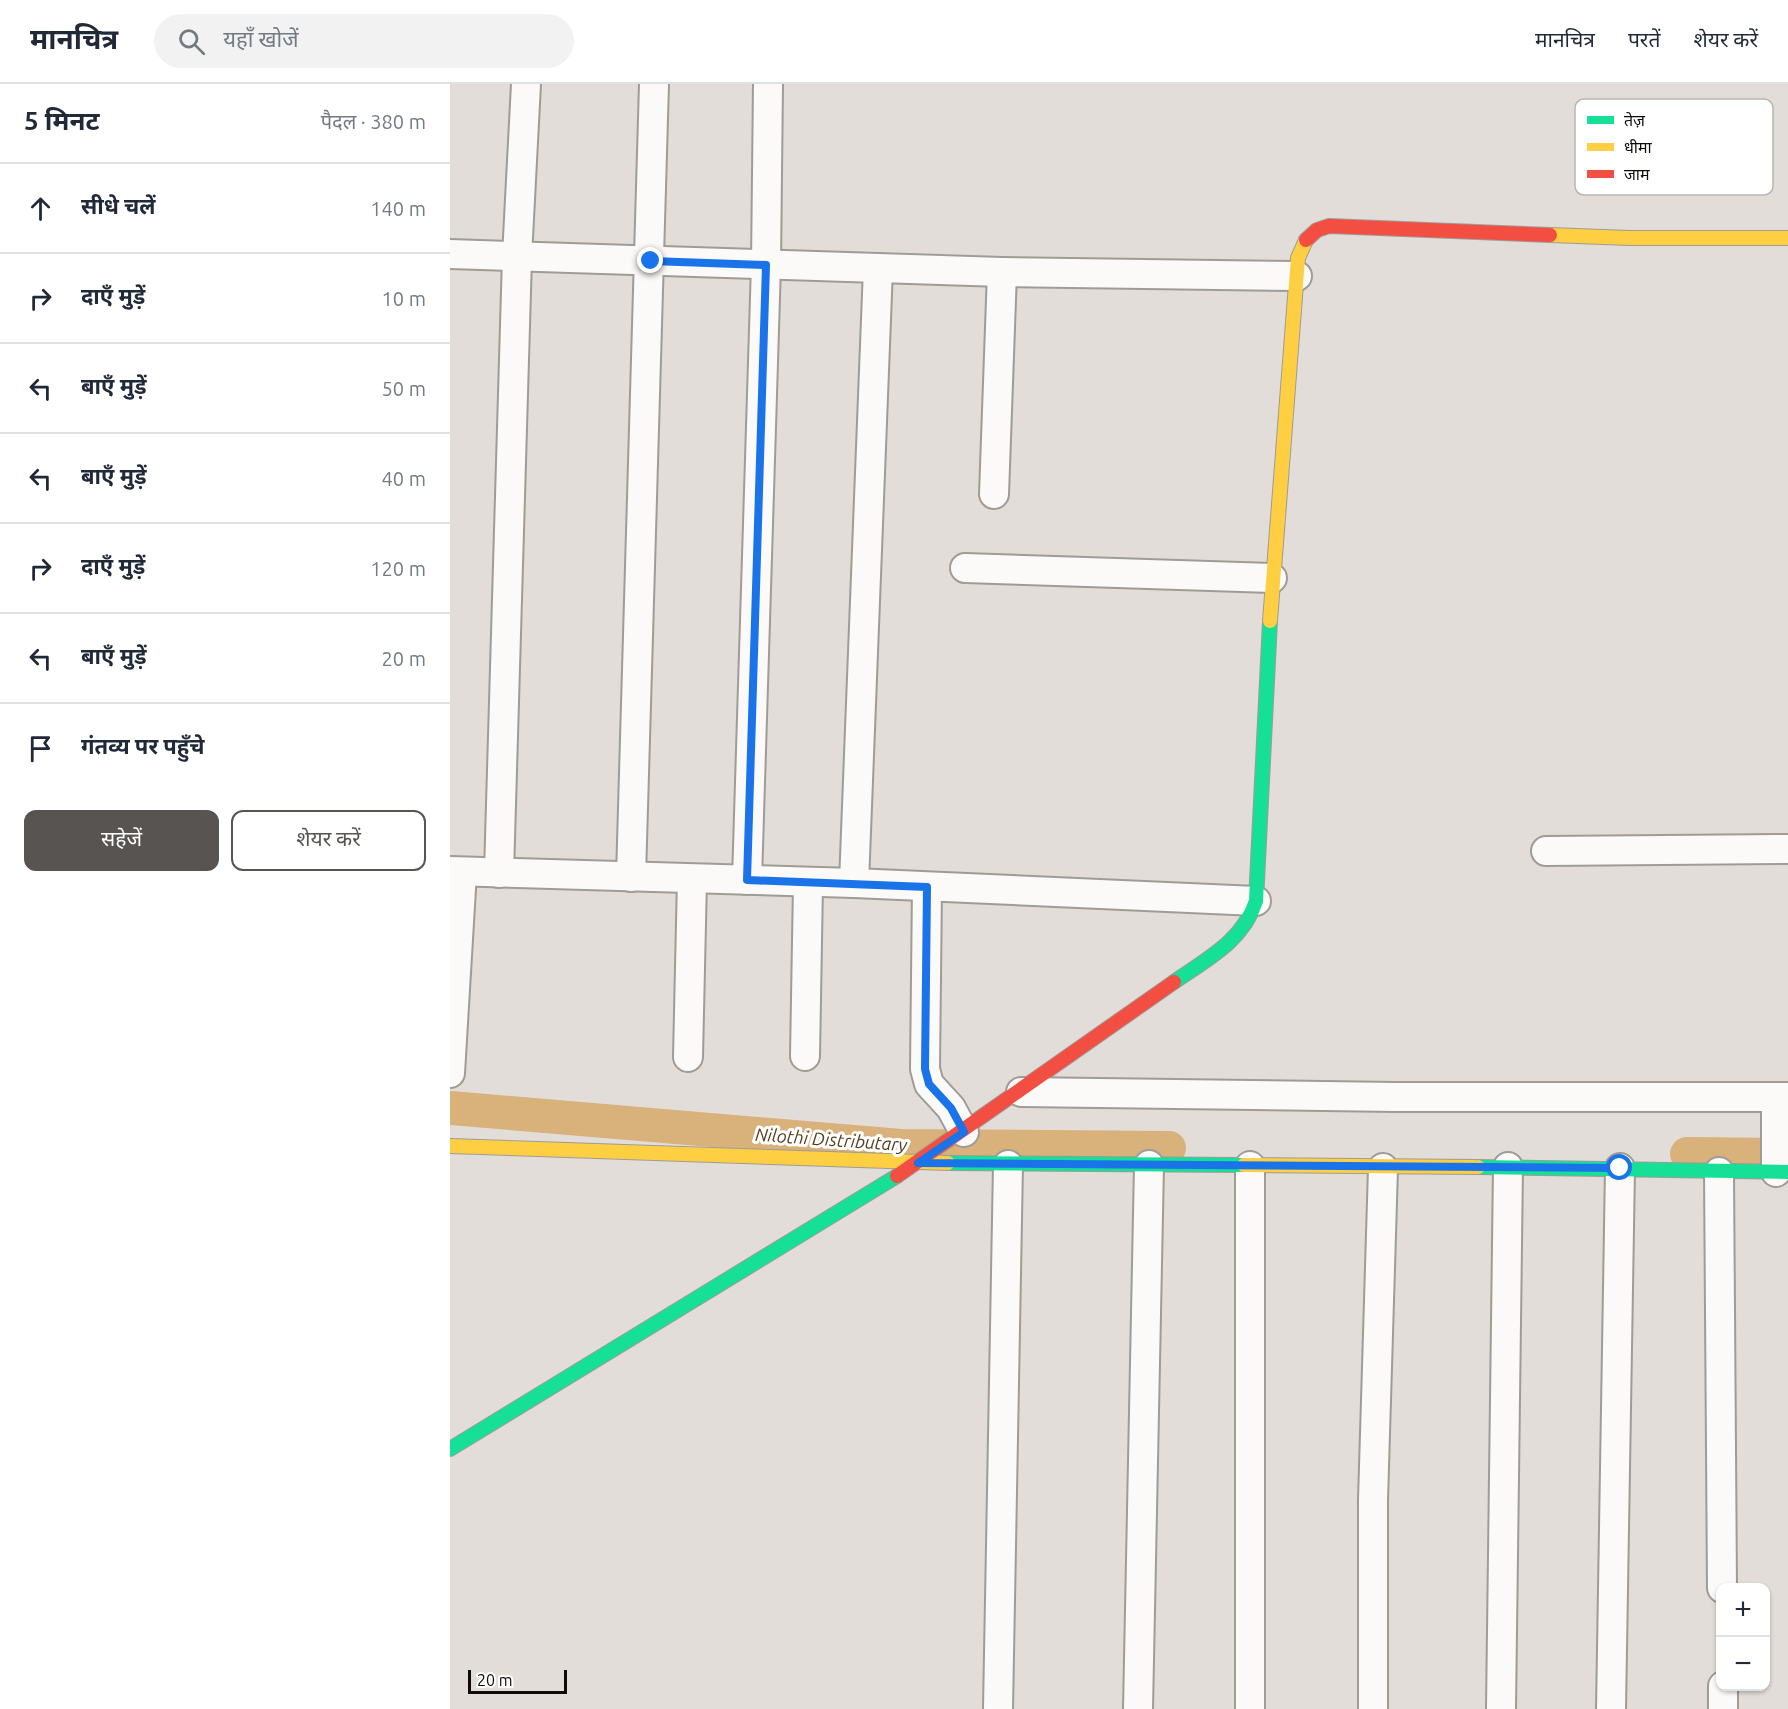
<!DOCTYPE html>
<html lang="hi">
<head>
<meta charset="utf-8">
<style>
  :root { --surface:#fff; --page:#f2f2f3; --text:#1f2937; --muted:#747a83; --line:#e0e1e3; --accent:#585451 }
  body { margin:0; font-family:Ubuntu,"Noto Sans Devanagari",sans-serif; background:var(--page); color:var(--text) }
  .controls { position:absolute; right:18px; bottom:18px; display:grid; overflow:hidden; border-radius:12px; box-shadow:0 2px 4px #0004 }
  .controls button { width:54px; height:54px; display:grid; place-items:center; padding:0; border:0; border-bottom:2px solid var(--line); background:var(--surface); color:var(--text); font:30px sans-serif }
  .scale { position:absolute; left:18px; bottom:15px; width:99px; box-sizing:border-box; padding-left:6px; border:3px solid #0e0b08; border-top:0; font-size:16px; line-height:21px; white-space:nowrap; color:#0e0b08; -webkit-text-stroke:4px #fff; paint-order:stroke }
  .stop { position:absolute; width:18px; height:18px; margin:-14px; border:4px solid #1a73e8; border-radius:50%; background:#fff }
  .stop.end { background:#1a73e8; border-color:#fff; box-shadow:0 2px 6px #0008 }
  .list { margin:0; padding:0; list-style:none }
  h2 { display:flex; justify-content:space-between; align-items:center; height:78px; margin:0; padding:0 24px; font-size:26px }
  h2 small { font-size:20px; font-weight:400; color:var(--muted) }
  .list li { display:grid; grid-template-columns:39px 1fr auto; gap:18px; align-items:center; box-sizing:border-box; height:90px; padding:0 24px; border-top:2px solid var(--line) }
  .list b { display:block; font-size:22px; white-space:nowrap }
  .list em { font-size:20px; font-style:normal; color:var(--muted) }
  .actions { display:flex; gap:12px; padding:18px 24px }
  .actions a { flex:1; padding:14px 0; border:2px solid var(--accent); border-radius:12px; text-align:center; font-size:21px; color:var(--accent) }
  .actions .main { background:var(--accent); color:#fff }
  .icon { flex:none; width:33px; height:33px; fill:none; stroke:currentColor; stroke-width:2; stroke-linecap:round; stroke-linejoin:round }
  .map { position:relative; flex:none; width:1338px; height:1625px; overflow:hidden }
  header { display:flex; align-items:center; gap:36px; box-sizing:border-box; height:84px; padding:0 30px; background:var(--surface); border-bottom:2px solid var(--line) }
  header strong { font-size:28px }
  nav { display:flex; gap:33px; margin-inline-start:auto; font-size:21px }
  .search { width:420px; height:54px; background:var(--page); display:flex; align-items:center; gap:15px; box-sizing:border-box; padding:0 21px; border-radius:33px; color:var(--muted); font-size:22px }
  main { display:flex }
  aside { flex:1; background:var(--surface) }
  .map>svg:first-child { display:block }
</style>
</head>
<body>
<header>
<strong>मानचित्र</strong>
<div class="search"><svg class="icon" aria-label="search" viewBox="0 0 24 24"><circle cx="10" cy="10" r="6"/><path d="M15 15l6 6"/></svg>यहाँ खोजें</div>
<nav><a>मानचित्र</a><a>परतें</a><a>शेयर करें</a></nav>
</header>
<main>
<aside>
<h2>5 मिनट<small>पैदल · 380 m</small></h2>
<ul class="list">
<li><svg class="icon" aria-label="ahead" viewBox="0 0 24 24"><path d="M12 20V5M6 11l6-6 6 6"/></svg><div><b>सीधे चलें</b></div><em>140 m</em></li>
<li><svg class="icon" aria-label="right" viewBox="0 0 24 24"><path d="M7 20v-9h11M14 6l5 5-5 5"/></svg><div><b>दाएँ मुड़ें</b></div><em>10 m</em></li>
<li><svg class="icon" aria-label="left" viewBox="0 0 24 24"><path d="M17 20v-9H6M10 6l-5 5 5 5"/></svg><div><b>बाएँ मुड़ें</b></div><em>50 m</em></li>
<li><svg class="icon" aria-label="left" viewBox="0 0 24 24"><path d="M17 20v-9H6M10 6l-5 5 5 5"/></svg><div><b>बाएँ मुड़ें</b></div><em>40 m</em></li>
<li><svg class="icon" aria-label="right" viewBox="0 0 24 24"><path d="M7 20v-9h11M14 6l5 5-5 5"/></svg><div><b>दाएँ मुड़ें</b></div><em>120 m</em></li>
<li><svg class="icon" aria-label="left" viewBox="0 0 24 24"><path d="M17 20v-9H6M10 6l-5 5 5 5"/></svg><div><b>बाएँ मुड़ें</b></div><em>20 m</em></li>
<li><svg class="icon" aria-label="arrive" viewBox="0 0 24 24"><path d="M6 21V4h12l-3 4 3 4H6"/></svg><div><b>गंतव्य पर पहुँचे</b></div></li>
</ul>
<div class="actions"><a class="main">सहेजें</a><a>शेयर करें</a></div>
</aside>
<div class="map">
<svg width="1338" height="1625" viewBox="0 0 1338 1625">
  <rect width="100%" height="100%" fill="#e2ddd8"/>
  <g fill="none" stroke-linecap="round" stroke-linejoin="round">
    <g stroke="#d8b27a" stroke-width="34">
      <path d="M0,1024L451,1062L719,1064"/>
      <path d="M1237,1070L1338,1071"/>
    </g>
    <g stroke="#9f9b97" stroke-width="32">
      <g id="street">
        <path d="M0,170L552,188L847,192"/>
        <path d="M544,410L552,188"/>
        <path d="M515,484L822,494"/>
        <path d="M1096,767L1338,765"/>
        <path d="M0,787L404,799L806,817"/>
        <path d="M49,789L67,173L76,0"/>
        <path d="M181,793L204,0"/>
        <path d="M297,796L316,181L318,0"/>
        <path d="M404,799L428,184"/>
        <path d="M477,803L475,985L479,1000L501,1024L514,1048"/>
        <path d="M355,972L358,800"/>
        <path d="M238,973L242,795"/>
        <path d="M0,989L12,788"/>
        <path d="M571,1008L945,1013H1338"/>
        <path d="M800,1082V1625"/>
        <path d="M1269,1088L1272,1504"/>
        <path d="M1326,1088V1013"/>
        <path d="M1273,1602V1625"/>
        <path d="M548,1625L558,1081"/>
        <path d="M688,1625L699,1081"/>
        <path d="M923,1625V1416L933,1084"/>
        <path d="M1051,1625L1058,1083"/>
        <path d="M1161,1625L1170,1084"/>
      </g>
    </g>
    <g stroke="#9f9b97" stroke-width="16">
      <g id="fast">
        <path d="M724,898C757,875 793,857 806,817L820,537"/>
        <path d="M498,1079L794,1081"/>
        <path d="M1028,1083L1338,1088"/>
        <path d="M0,1365L447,1092"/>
      </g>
    </g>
    <g stroke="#9f9b97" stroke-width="16">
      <g id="slow">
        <path d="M1100,151L1180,154H1338"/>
        <path d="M820,537L848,174L856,156"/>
        <path d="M0,1062L498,1079"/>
        <path d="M794,1081L1028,1083"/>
      </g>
    </g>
    <g stroke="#9f9b97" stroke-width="16">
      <g id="jam">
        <path d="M856,156L867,146L879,142L1100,151"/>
        <path d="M447,1092L724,898"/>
      </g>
    </g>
    <use href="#street" stroke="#fbfaf9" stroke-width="28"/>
    <use href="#fast" stroke="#16e098" stroke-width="14"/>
    <use href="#slow" stroke="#ffcf43" stroke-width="14"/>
    <use href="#jam" stroke="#f24e42" stroke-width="14"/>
  </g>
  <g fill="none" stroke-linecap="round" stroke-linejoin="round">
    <path stroke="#1a73e8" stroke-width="8" d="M201,177L316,181L297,796L477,803L475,985L479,1000L501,1024L514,1048L468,1079L1170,1084"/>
  </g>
  <g text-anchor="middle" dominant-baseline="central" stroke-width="6" stroke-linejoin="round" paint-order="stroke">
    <g font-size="18" font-style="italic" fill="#553f1e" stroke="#fff">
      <text transform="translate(381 1055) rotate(4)">Nilothi Distributary</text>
    </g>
  </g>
  <rect x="1125" y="15" width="198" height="96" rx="9" fill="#fff" stroke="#b7b6b5" stroke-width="1.5"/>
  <rect x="1137" y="32" width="27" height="8" fill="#16e098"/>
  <rect x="1137" y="59" width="27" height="8" fill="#ffcf43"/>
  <rect x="1137" y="86" width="27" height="8" fill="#f24e42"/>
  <g font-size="16" fill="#0e0b08">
    <text x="1174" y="42">तेज़</text>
    <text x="1174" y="69">धीमा</text>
    <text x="1174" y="96">जाम</text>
  </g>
</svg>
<div class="controls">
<button>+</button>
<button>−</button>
</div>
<div class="scale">20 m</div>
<div class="stop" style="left:1170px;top:1084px"></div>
<div class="stop end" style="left:201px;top:177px"></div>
</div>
</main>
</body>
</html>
